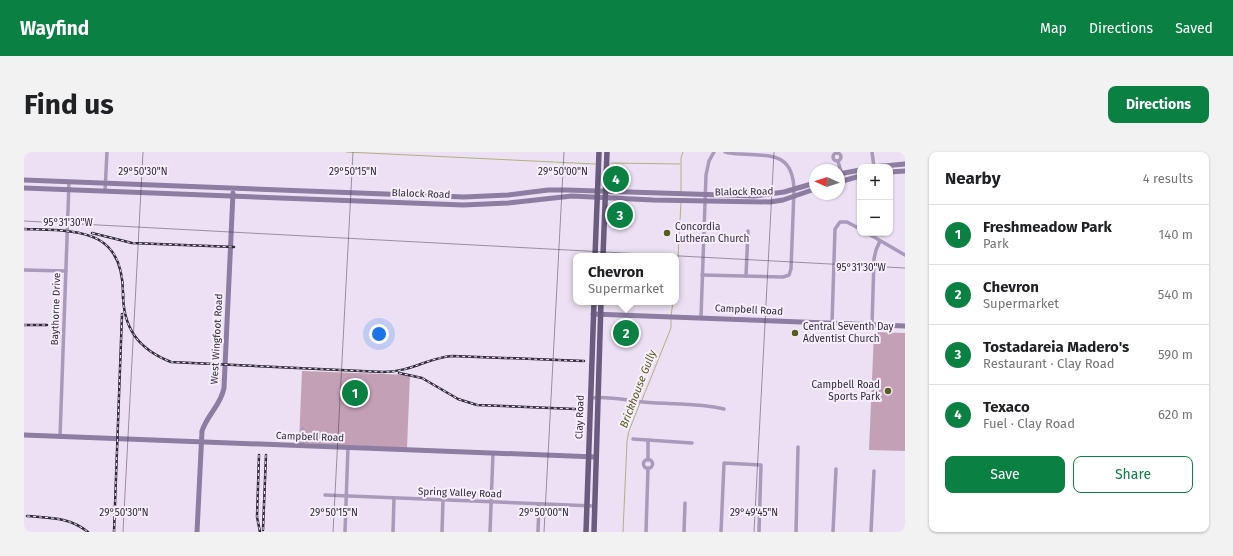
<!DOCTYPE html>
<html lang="en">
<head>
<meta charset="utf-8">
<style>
  :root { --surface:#fff; --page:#f2f2f2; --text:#202124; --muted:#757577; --line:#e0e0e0; --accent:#0b8043 }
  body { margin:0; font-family:"Fira Sans",sans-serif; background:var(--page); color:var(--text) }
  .controls { position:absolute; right:12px; top:12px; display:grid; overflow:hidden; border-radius:8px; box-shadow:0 1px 3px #0004 }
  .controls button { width:36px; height:36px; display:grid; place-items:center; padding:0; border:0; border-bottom:1px solid var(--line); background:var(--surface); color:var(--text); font:20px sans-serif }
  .compass { position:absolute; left:785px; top:12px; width:36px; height:36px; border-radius:50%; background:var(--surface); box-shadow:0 1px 3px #0004; rotate:273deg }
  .you { position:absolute; left:355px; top:182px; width:14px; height:14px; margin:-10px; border:3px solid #fff; border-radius:50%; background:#1a73e8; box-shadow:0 0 0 6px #1a73e833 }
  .badge { display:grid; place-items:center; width:26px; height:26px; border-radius:50%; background:var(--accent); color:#fff; font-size:13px; font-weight:700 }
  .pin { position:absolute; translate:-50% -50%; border:2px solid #fff; box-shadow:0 1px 4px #0006 }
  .popup { position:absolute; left:549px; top:101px; width:106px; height:52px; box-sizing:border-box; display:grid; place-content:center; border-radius:8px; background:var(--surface); filter:drop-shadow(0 1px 3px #0005); font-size:13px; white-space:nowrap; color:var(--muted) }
  .popup b { font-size:15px; color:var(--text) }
  .popup::after { content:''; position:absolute; left:50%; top:100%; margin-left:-8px; border:8px solid transparent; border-top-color:var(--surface) }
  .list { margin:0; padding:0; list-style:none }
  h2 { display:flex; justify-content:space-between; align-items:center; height:52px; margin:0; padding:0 16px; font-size:17px }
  h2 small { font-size:13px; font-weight:400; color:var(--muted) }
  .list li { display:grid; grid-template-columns:26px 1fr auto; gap:12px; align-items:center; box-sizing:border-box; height:60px; padding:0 16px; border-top:1px solid var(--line) }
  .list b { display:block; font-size:15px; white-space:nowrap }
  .list p { margin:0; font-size:13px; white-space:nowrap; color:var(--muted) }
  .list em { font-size:13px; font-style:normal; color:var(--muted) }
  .actions { display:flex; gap:8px; padding:12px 16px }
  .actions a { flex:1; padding:9px 0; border:1px solid var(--accent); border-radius:8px; text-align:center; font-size:14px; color:var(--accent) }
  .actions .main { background:var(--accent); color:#fff }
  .map { position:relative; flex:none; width:881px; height:380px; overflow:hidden; border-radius:8px }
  header { display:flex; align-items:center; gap:24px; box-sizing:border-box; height:56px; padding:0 20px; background:var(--accent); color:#fff }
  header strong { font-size:19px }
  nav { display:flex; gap:22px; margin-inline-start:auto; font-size:14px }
  .intro { display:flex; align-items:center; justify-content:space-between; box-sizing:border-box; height:96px; padding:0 24px }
  h1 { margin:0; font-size:28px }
  .button { padding:10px 18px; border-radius:8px; background:var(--accent); color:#fff; font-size:14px; font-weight:700 }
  main { display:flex; gap:24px; padding:0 24px }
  aside { flex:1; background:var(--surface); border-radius:8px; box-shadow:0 1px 3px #0004 }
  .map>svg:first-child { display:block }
</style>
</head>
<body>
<header>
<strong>Wayfind</strong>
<nav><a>Map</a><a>Directions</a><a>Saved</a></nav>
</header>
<div class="intro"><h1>Find us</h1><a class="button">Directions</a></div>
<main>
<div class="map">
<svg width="881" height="380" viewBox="0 0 881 380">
  <rect width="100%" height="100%" fill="#ece1f4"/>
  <g fill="#c4a0b6">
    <path d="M850,180L881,181V299L845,298Z"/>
    <path d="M278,219L386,223L383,296L275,291Z"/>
  </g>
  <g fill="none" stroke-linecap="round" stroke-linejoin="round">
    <g stroke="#adb27f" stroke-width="1">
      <path d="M322,0L571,12"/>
      <path d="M587,11L656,12"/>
      <path d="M657,39V6L659,0"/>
      <path d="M652,141L657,50"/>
      <path d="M647,164L649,150"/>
      <path d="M618,248L647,176V167"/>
      <path d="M599,380L603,289L605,279L616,251"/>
    </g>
    <g stroke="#a99ab9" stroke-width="3.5">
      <path d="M848,0L850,15"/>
      <circle cx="813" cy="5" r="4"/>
      <path d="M814,9L819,28"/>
      <path d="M81,39L83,0"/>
      <path d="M843,81L881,103"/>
      <path d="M0,118L42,119"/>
      <path d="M678,123L759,125L765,123L767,117L770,38C769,0 746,4 717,2C711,2 706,2 701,0"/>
      <path d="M722,124L724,79"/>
      <path d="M677,165L682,23L685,9L690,0"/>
      <path d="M808,171L811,77L816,70H823L836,77"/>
      <path d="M848,173L850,107L852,98L856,89"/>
      <path d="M566,246C585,244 601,248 619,250C648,253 671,250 700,257"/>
      <path d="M36,285L45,30"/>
      <path d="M609,287L668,291"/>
      <path d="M278,294L279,277"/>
      <circle cx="624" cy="312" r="4.5"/>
      <path d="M624,308V288"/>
      <path d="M301,343L570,354"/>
      <path d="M321,380L324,295"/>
      <path d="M369,380L370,346"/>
      <path d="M418,380L419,348"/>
      <path d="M466,380L469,301"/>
      <path d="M514,380L515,352"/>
      <path d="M622,380L624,316"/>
      <path d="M660,380L661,351"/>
      <path d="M697,380L700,311L737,313L735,380"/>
      <path d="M772,380L774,295"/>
      <path d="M809,380L812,317"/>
      <path d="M847,380L850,319"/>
    </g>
    <g stroke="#8c7da1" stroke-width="5">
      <path d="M848,15L881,12"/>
      <path d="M866,20L881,19"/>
      <path d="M815,22L836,18"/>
      <path d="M0,28L440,45L484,43L524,38H542L730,44L760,40L791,31"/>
      <path d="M815,30L836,24"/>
      <path d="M0,36L439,53L484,51L548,44L629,48L746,50L759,48L791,37"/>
      <path d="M569,162L881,174"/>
      <path d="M0,283L572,305"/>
      <path d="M173,380L178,279C183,263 197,253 200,236L209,41"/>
    </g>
    <g stroke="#695c7d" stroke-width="5.5">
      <path d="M571,104L575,0"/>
      <path d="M579,104L583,0"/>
      <path d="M562,380L570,150"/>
      <path d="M570,380L577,150"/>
    </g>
    <g stroke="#312b3b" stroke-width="2.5">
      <g id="rail">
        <path d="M0,77C54,79 101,75 99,146"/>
        <path d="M68,81L108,91L210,95"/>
        <path d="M99,141C99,176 114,197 147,210L359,220C387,220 403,206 428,204L560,209"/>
        <path d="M0,173H23"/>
        <path d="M375,221L398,226L434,247L453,253L551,257"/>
        <path d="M235,303L233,365L236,380"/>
        <path d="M3,364C26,366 45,365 64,380"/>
        <path d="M239,378L242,303"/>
        <path d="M90,380L98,162"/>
      </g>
    </g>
    <use href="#rail" stroke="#f6eefb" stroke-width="1" stroke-dasharray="3" stroke-linecap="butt"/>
  </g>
  <path fill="none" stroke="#312b3b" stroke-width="1" stroke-opacity="0.45" d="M0,69L881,116M99,380L119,0M309,380L329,0M520,380L540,0M730,380L750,0"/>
  <g fill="#565d1f" stroke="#f6eefb" stroke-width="1.5">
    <circle cx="643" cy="81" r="4"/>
    <circle cx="771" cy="181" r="4"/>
    <circle cx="864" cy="239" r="4"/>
  </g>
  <g text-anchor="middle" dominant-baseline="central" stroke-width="4" stroke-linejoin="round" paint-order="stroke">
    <g font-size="10" fill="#312b3b" stroke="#f6eefb">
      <text transform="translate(720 40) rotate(-1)">Blalock Road</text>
      <text transform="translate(397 42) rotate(2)">Blalock Road</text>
      <text transform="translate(32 157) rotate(-88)">Baythorne Drive</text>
      <text transform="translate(725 158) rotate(3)">Campbell Road</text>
      <text transform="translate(193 187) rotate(-87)">West Wingfoot Road</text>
      <text transform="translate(556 265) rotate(-88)">Clay Road</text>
      <text transform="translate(286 285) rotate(2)">Campbell Road</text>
      <text transform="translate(436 341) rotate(2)">Spring Valley Road</text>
    </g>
    <g font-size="10" fill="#312b3b" stroke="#f6eefb" text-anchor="start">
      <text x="651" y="75">Concordia<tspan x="651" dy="12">Lutheran Church</tspan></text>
      <text x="779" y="175">Central Seventh Day<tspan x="779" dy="12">Adventist Church</tspan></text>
      <text x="856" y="233" text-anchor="end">Campbell Road<tspan x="856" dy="12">Sports Park</tspan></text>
    </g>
    <g font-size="11" font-style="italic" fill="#565d1f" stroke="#f6eefb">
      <text transform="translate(614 237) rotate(-69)">Brickhouse Gully</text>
    </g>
  </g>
  <g font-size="10" text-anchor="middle" fill="#312b3b" stroke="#f6eefb" stroke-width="4" stroke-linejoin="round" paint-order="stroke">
    <text x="119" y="23">29°50'30"N</text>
    <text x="329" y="23">29°50'15"N</text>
    <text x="539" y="23">29°50'00"N</text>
    <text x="44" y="74">95°31'30"W</text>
    <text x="837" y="119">95°31'30"W</text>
    <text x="100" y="364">29°50'30"N</text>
    <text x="310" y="364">29°50'15"N</text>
    <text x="520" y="364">29°50'00"N</text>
    <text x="730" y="364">29°49'45"N</text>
  </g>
</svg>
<div class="controls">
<button>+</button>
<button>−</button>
</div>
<svg class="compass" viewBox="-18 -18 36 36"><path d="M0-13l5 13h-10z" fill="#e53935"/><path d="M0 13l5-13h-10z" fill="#757577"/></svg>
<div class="you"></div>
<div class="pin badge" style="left:331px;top:241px">1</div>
<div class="pin badge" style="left:602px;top:181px">2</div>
<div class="popup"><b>Chevron</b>Supermarket</div>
<div class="pin badge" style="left:596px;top:63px">3</div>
<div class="pin badge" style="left:592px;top:27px">4</div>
</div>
<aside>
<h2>Nearby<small>4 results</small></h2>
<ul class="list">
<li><span class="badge">1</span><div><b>Freshmeadow Park</b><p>Park</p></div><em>140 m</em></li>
<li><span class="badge">2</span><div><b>Chevron</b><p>Supermarket</p></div><em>540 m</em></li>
<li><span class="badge">3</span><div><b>Tostadareia Madero's</b><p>Restaurant · Clay Road</p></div><em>590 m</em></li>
<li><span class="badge">4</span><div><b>Texaco</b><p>Fuel · Clay Road</p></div><em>620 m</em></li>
</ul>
<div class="actions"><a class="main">Save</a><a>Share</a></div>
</aside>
</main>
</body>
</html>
